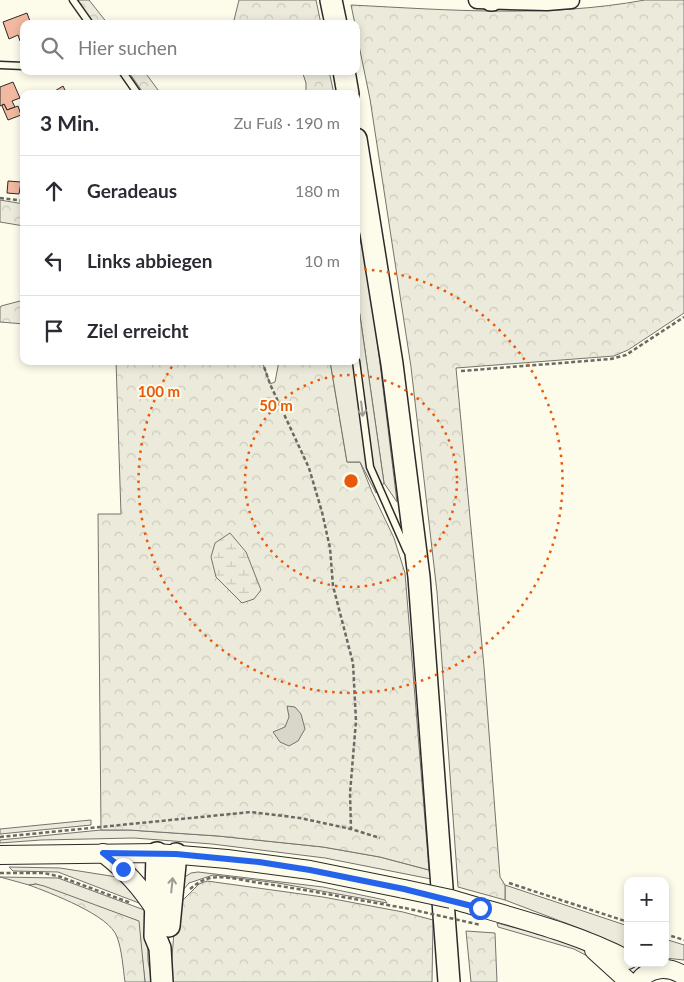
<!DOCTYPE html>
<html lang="de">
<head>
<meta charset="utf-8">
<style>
  :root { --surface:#fff; --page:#f7f7f7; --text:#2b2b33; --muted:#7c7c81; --line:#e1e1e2 }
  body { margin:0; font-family:Lato,sans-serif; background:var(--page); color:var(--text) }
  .controls { position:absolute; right:15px; bottom:15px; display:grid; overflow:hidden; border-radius:10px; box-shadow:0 2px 8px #0003 }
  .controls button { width:45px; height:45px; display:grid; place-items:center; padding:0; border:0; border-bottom:1px solid var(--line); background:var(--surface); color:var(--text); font:25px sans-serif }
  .stop { position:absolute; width:15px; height:15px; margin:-11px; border:4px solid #2563eb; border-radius:50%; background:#fff }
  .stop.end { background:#2563eb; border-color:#fff; box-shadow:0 1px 5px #0008 }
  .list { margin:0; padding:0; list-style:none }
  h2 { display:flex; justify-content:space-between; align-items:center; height:65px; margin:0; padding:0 20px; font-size:21px }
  h2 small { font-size:16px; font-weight:400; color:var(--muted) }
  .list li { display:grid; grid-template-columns:32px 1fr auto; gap:15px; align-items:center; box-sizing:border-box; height:70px; padding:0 20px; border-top:1px solid var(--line) }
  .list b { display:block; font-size:19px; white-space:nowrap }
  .list em { font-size:16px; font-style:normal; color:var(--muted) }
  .icon { flex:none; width:28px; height:28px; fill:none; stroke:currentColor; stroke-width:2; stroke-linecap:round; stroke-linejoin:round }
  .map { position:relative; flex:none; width:684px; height:982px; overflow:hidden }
  .search { position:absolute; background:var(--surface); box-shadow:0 2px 8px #0003; left:20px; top:20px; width:340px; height:55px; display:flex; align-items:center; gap:12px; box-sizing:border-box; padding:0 18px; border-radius:10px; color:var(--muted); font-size:19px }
  .panel { position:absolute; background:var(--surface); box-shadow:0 2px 8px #0003; left:20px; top:90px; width:340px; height:275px; border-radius:10px }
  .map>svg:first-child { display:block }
</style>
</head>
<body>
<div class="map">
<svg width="684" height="982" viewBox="0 0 684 982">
  <defs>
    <pattern id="forest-crowns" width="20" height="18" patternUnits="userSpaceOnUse" patternTransform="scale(1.25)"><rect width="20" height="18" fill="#ecebdb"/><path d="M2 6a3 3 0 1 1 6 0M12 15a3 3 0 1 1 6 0" fill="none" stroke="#cbcabc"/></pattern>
    <pattern id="wetland-marsh" width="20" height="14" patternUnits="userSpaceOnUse" patternTransform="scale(1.25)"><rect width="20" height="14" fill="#ecebdb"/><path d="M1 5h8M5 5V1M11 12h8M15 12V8" fill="none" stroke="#cbcabc"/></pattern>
  </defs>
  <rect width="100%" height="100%" fill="#fdfbea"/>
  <g fill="#ecebdb" stroke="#74746e">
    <path d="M362,238L369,274L397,502L384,483L356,288V254Z"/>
    <path d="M91,820V825L0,834V829Z"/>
    <path d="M101,830H129L218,836L323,847L380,857L429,870L431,879L325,858L212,844L134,838L41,840L0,843V840Z"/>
    <path d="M9,867L60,868L117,877L125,882L143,903H139L58,872L13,871Z"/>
    <path d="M198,872L323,887L385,900L387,903L278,883L213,875L189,883L179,895L183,878L191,873Z"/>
    <path d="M0,877L58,878L147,911L148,961L152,982H145L138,921L36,884L29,885Z"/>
    <path d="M505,885L628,926V954L589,932L505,900Z"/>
    <path d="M497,923C529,932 565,939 594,955L591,958L574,949L498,927Z"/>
    <path d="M665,939L684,945V960L665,958Z"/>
  </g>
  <g fill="url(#forest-crowns)" stroke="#74746e">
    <path d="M77,0H89L108,24H94Z"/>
    <path d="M239,0H316L321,24H239L234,20Z"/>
    <path d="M645,0H684V313L628,350L614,356L456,368L484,667L500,877L505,885V900L458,887L437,592L411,367L370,99L356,31V24H355L351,5C450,10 547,18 645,0Z"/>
    <path d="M128,71H144L161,94H144Z"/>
    <path d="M302,71H329L334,94H306V83Z"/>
    <path d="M0,200L24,204V226L0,222Z"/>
    <path d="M24,300V324L0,322V308L1,306Z"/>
    <path d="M116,361H262L270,384L275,382L279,361H330L347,462H360L372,492L394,538L405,573L429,870L380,857L323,847L218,836L129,830H101L98,514H121Z"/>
    <path d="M207,881L323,897L403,912L433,920L432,982H170L176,907L199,884Z"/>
    <path d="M36,884L44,886L139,921L145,982H125C123,968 122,950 117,937C110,915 50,893 29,885Z"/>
    <path d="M466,931L495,933L497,982H471Z"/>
  </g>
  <path fill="url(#wetland-marsh)" stroke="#74746e" d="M230,533L246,552L261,590L254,599L242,603L216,577L211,557L215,543Z"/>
  <path fill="#eceadb" stroke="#74746e" d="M356,288L384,483L376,493L360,462H347L330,361H356Z"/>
  <path fill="#d8d7c9" stroke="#74746e" d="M287,706L295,707L301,714L305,729L298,741L289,746L280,742L273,732L285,727L289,717Z"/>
  <g fill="#f2b8a0" stroke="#2b2b2b">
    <path d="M27,13L31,24H24V40L20,41L18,35L9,39L3,22Z"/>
    <path d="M13,82L20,98L12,101L15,107L7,110L4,104L0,106V87Z"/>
    <path d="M63,86L67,94H50Z"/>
    <path d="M4,104L7,110L18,106L21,115L8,120L2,106Z"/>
    <path d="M8,181L21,182L19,194L7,193Z"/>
  </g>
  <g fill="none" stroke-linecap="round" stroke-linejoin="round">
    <g stroke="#2b2b2b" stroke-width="9">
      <g id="service">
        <path d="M73,0L90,24"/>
        <path d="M0,65L24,66"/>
        <path d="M122,71L138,94"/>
        <path d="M356,236L362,221"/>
        <path d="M356,361L370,467L407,551"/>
      </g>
    </g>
    <g stroke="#2b2b2b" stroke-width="19">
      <path id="tertiary" d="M477,0L547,2L571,0"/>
    </g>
    <g stroke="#2b2b2b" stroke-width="20">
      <g id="secondary">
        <path d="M103,853C126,871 140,886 156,911"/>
        <path d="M0,855L157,853L227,859L310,870L404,889"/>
        <path d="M451,899C510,917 573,931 628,960"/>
        <path d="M594,950L629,982"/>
        <path d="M638,982C649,967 669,965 684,976"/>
      </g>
    </g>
    <g stroke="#2b2b2b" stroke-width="24">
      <g id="trunk">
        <path d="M331,0L336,24"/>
        <path d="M491,0H492"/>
        <path d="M344,71L348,94"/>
        <path d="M356,139L392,364L419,577L449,982"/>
        <path d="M157,853L155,936L160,948L162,982"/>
        <path d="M169,926L176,854"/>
      </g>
    </g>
    <g stroke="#6a6964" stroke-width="2.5" stroke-dasharray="4 2.5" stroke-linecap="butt">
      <path d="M0,198L24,201"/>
      <path d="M262,361L270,384L309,468L322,512L330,548L333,586L353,663L356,721L350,793L351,829"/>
      <path d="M461,371L611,359L626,355L684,317"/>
      <path d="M0,837L251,812L300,818L351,829L380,838"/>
      <path d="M0,873H44L61,877L131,903"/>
      <path d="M509,883L628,922"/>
      <path d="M190,889C196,884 202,880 210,878C226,875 244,881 260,883C309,890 357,900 405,908"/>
      <path d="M665,934L684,940"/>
    </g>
    <use href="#service" stroke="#fdfbea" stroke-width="6"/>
    <use href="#tertiary" stroke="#fdfbea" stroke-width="16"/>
    <use href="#secondary" stroke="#fdfbea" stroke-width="18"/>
    <use href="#trunk" stroke="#fdfbea" stroke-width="21"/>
    <g stroke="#2b2b2b" stroke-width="20" stroke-linecap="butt">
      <path id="secondary-bridge" d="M404,889L451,899"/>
    </g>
    <path stroke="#6a6964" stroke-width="2.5" stroke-dasharray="4 2.5" stroke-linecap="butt" d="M405,908L481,925"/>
    <use href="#secondary-bridge" stroke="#fdfbea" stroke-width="18"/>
  </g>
  <defs><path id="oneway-shaft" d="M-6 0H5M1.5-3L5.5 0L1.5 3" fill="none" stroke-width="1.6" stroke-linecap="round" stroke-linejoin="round" transform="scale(1.25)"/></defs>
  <g stroke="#9e9d94">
    <use href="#oneway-shaft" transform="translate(362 409) rotate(83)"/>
    <use href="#oneway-shaft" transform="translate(172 885) rotate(-84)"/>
  </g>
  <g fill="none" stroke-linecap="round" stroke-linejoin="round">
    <path stroke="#2563eb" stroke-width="6" d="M123,869L103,853L176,854L259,862L310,870L404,889L480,908"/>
  </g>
  <g fill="none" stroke="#e8590c" stroke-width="2.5" stroke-dasharray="2.5 5">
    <circle cx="351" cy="481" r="106"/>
    <path d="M357 269A212 212 0 1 1 175 362"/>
  </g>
  <circle cx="351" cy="481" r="8" fill="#e8590c" stroke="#fdfbea" stroke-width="2.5"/>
  <g font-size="15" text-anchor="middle" font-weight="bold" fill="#e8590c" stroke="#fdfbea" stroke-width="4" stroke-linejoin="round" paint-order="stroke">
    <text x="159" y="397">100 m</text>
    <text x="276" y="411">50 m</text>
  </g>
</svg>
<div class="controls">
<button>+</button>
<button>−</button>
</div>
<div class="stop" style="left:480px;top:908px"></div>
<div class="stop end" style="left:123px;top:869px"></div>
<div class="search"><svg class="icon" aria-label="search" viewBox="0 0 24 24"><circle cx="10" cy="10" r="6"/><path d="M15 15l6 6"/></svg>Hier suchen</div>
<section class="panel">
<h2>3 Min.<small>Zu Fuß · 190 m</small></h2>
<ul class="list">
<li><svg class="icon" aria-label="ahead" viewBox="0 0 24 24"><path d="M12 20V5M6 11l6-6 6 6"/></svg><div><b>Geradeaus</b></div><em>180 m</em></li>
<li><svg class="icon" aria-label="left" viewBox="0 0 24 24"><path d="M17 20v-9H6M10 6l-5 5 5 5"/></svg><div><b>Links abbiegen</b></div><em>10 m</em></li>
<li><svg class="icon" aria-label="arrive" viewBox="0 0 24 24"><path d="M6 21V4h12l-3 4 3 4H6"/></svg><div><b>Ziel erreicht</b></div></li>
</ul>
</section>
</div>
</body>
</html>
